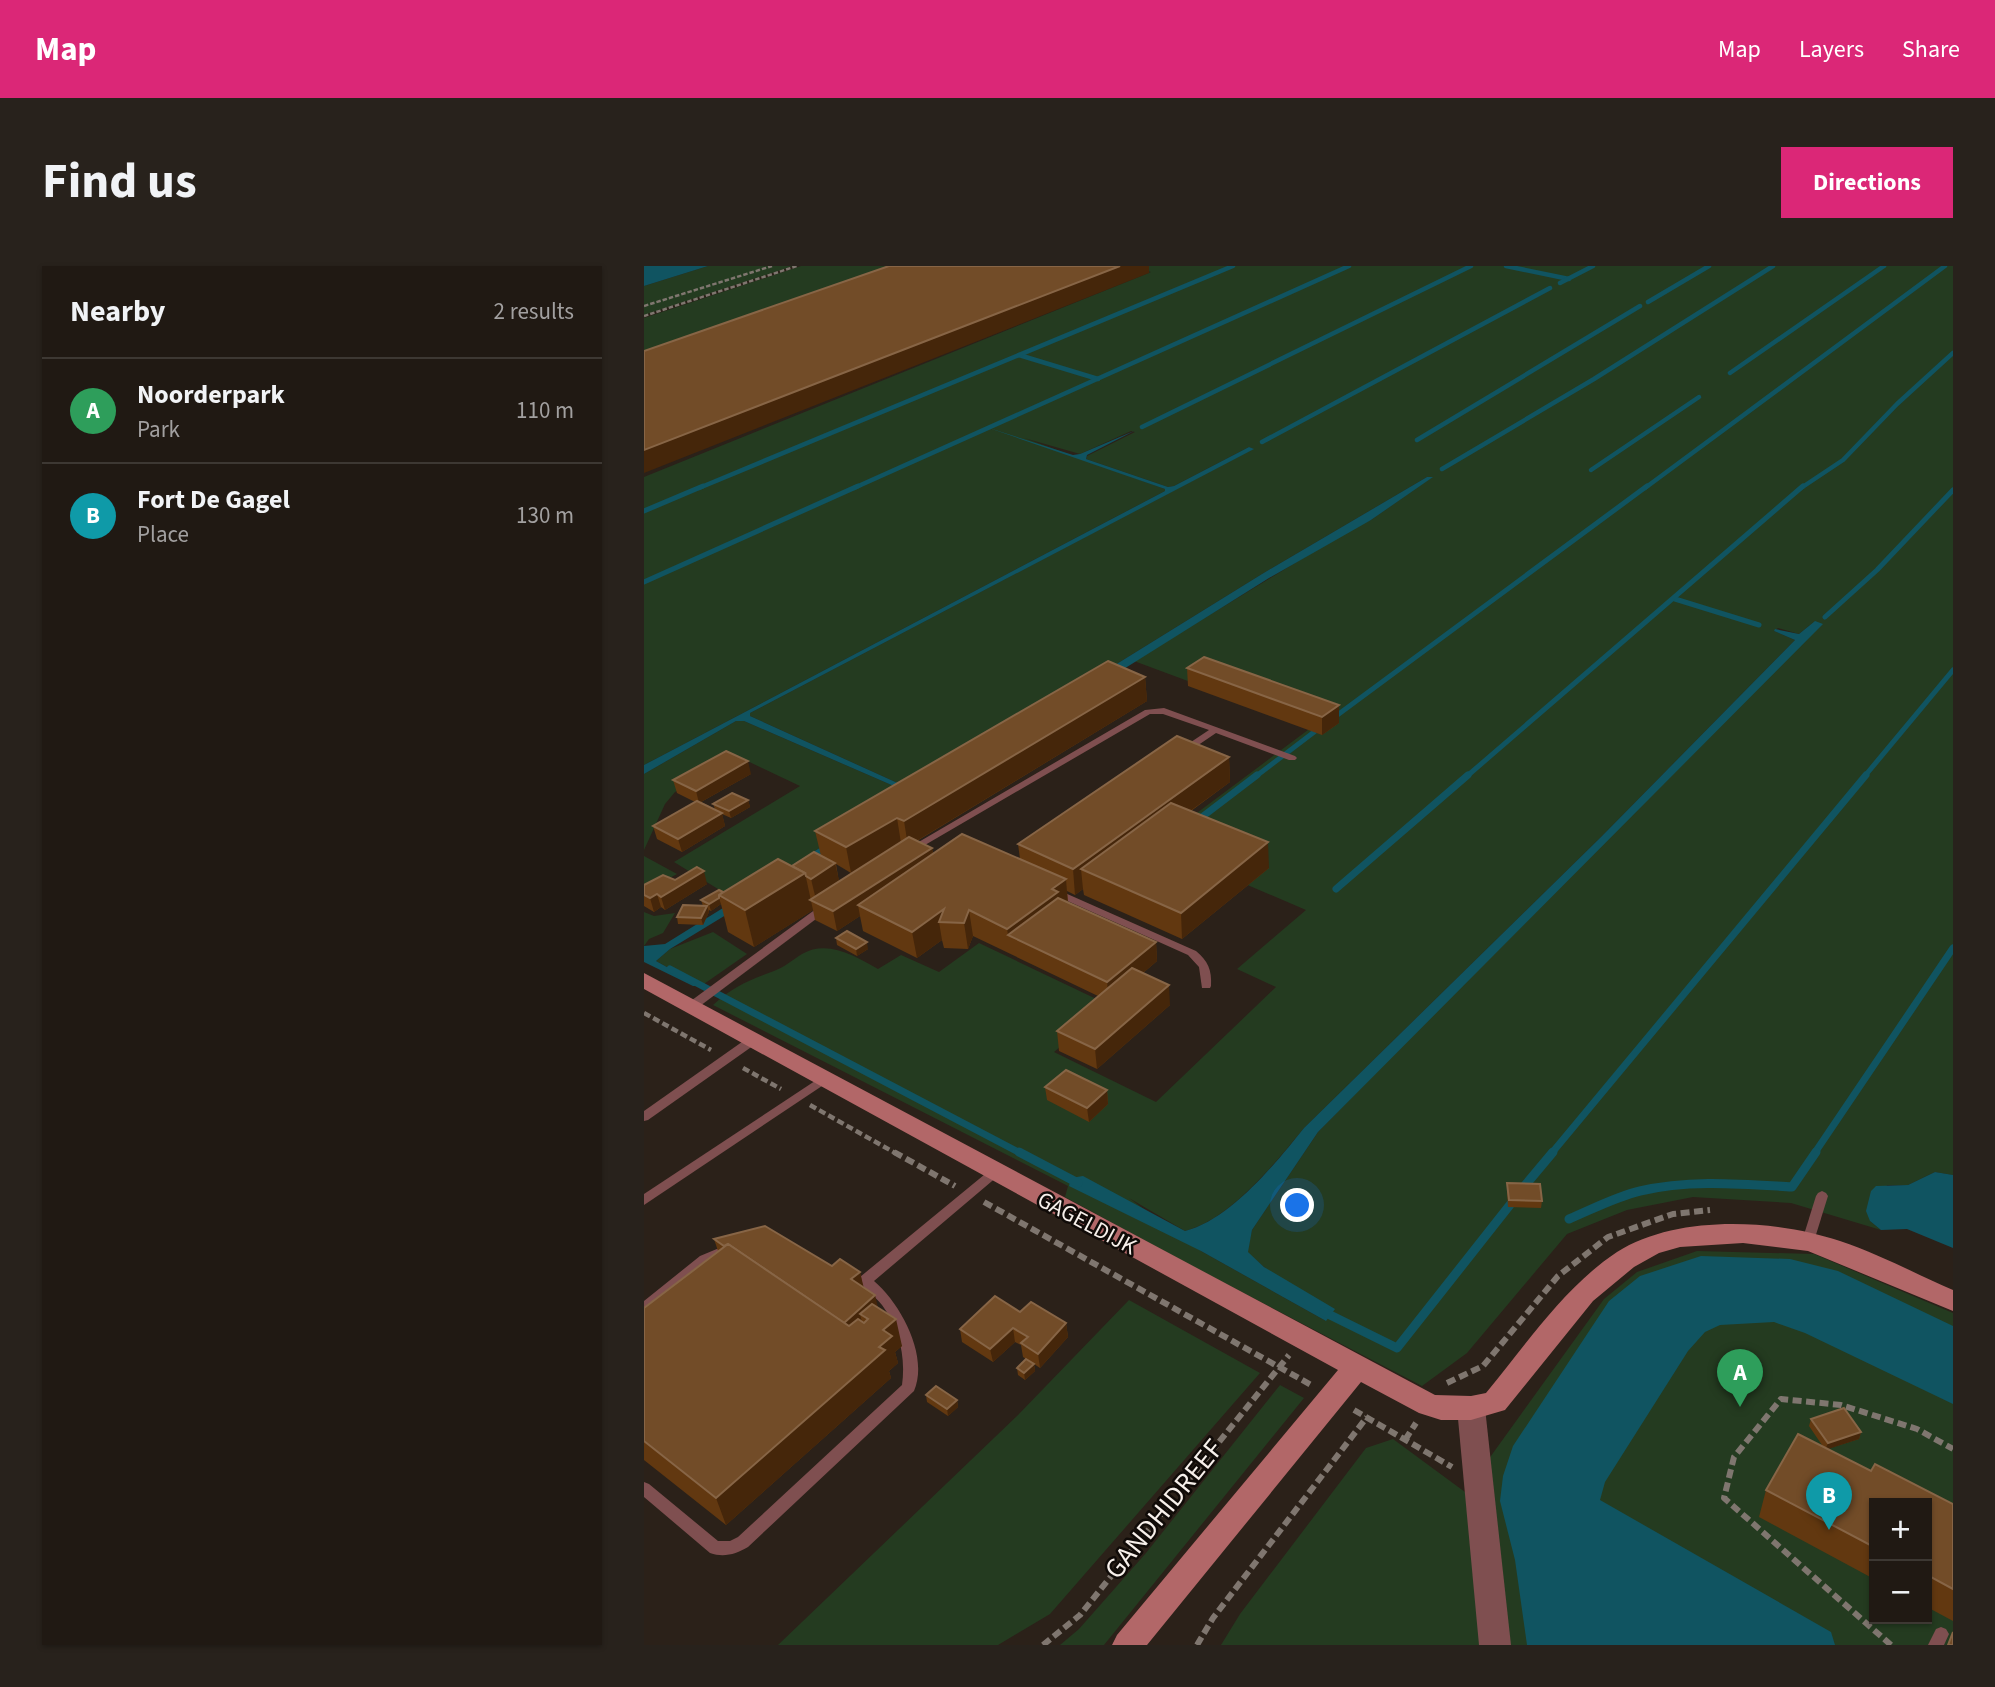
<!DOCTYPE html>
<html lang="en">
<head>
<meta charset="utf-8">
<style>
  :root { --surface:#201913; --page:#28221c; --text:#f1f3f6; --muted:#a2a0a0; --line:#3d3833; --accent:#db2777 }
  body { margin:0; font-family:"Source Sans 3",sans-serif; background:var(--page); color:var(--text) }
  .controls { position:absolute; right:21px; bottom:21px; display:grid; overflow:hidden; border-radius:0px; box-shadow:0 2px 5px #0004 }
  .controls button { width:63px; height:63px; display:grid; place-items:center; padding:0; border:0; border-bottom:2px solid var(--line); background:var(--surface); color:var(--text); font:35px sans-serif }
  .you { position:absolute; left:654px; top:940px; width:24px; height:24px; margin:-18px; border:5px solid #fff; border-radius:50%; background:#1a73e8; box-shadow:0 0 0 10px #1a73e833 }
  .badge { display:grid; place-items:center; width:46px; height:46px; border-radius:50%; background:var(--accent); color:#fff; font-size:23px; font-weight:700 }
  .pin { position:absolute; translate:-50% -58px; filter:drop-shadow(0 2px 4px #0008) }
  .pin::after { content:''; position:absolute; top:37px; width:24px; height:21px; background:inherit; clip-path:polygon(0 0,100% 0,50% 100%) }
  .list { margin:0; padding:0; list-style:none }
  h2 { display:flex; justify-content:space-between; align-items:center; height:91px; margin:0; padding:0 28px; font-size:30px }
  h2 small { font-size:23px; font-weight:400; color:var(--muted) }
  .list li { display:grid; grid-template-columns:46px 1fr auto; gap:21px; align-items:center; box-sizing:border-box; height:105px; padding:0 28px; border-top:2px solid var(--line) }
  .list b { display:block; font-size:26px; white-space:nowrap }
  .list p { margin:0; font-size:23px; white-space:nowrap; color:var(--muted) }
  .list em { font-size:23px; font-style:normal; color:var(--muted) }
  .map { position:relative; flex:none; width:1309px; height:1379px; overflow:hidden; border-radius:0px }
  header { display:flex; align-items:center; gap:42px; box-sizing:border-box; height:98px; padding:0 35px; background:var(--accent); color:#fff }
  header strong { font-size:33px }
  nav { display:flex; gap:38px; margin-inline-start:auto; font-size:24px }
  .intro { display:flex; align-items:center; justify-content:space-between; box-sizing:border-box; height:168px; padding:0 42px }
  h1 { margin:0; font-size:49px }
  .button { padding:18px 32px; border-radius:0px; background:var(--accent); color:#fff; font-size:24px; font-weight:700 }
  main { display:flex; gap:42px; padding:0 42px }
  aside { flex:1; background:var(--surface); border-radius:0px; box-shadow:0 2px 5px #0004 }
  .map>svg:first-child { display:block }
</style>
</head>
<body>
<header>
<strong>Map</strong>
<nav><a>Map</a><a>Layers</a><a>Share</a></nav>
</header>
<div class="intro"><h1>Find us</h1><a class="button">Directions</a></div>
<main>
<aside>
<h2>Nearby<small>2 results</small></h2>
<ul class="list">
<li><span class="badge" style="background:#2e9e5b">A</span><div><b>Noorderpark</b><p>Park</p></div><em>110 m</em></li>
<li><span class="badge" style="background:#0f9aa8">B</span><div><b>Fort De Gagel</b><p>Place</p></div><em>130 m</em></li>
</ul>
</aside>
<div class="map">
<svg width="1309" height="1379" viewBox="0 0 1309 1379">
  <rect width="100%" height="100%" fill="#2b2119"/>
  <g fill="#243b20" fill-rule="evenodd">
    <path d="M64,0H149L0,49V20Z"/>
    <path d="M157,0H274L0,97V52Z"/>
    <path d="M485,0H1309V909L1291,906L1264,919H1243L1226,955L1237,964L1147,937L1049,931L983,944L923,968L823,1087L778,1120L544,998L421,931L424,920L69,739C88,721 105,714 130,705C141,701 148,694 158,688C183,673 212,690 234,703L257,689L295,706L335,677L465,739L410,786L512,836L632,721L593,703L662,644L510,579L668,461L490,395L710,261L727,254L788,211H783L618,308L269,524L106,450V447L609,183L605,181L530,220L524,221L442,193L443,190L491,166L487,165L436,188L380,172L521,223V225L0,499V211L507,6ZM1171,355L674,866L608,964L603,986L682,1055L557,985L485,932L541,965C586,954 631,897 660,862L958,570L1151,374L1130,365L1134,362L1155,368Z"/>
    <path d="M92,455H100L259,524L261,529L92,634L30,596L156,520L95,491L31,526L21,538L0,584V508Z"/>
    <path d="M0,590L33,608L0,626Z"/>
    <path d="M0,646L10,650L31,647L19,667L5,673L0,680Z"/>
    <path d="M69,666L103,688L57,720L12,695L26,683Z"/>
    <path d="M1053,985L1170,988L1309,1047V1379H577L596,1348L722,1182L749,1173L821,1226L960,1033L993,1006ZM1230,1237H1283V1353H1230Z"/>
    <path d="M485,1034L616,1107L406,1348L354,1379H134L374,1149Z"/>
    <path d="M636,1119L660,1132L460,1379H416L435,1363L502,1287Z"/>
  </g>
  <g fill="#105461">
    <path d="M0,0H64L0,20Z"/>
    <path d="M342,161L429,189L436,188L490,165L443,189L442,193L524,221L530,220L605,181L610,183L106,447V450L269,524L618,308L783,211H789L727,254L625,312L277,530L26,683L12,695L57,720H49L0,696V680L21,678L261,529L259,524L100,455H92L0,508V499L521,225V223Z"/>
    <path d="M1171,355L1179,358L674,866L608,964L604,986L620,1001L691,1043L682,1055L557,985L425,920L427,912L439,910L541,965C586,954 632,897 660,862L958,570L1151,374L1130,365L1131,363L1155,368Z"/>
    <path d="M1291,906L1309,909V982L1263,963L1237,964L1226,955L1222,945L1227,925L1232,920L1264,919Z"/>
    <path d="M1057,990L1146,993L1194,1005L1309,1060V1138L1161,1067L1130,1056L1076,1059L1061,1066L1044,1085L961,1216L956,1234L1187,1366L1191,1379H883L871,1294L856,1235L859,1210L869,1180L965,1035L996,1010Z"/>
  </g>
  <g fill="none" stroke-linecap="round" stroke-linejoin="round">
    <g stroke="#105461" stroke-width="4.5">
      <path d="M862,0L925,13"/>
      <path d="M916,17L949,0"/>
      <path d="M1004,36L1065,0"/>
      <path d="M375,89L454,113"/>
      <path d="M1086,107L1240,0"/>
      <path d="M498,161L827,0"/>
      <path d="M773,174L996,40"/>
      <path d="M618,176L906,22"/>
      <path d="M798,203L950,113L1129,0"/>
      <path d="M947,204L1055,131"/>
      <path d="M55,222L589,0"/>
      <path d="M210,222L705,0"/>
      <path d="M1001,222L1301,0"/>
      <path d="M1157,222L1199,194L1253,138L1309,87"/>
    </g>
    <g stroke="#105461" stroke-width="5">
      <path d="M0,245L59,220"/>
      <path d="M0,316L214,220"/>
      <path d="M1031,333L1115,359"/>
      <path d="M1181,351L1233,304L1309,224"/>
      <path d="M688,453L1003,220"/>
      <path d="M611,511L678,460"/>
      <path d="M822,511L1159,220"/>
      <path d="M1220,511L1309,404"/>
    </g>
    <g stroke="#105461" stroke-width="7">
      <path d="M554,554L613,509"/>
      <path d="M692,623L824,509"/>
      <path d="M26,703L378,888"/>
      <path d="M907,888L1222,509"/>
      <path d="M1170,888L1309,682"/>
    </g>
    <g stroke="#105461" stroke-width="9">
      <path d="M375,886L434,917"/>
      <path d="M878,923L909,886"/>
      <path d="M925,953C949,943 971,931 996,925C1045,913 1098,918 1148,921L1172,886"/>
      <path d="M680,1046L753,1082L869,935"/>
    </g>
    <g stroke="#7f766f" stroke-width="2.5" stroke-dasharray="4.5 2" stroke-linecap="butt">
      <path d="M0,40L128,0"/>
      <path d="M0,50L153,0"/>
    </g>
    <g stroke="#7f766f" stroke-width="4.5" stroke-dasharray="7 3.5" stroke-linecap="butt">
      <path d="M0,747L67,784"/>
      <path d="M99,802L137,823"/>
      <path d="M166,839L253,888"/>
    </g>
    <g stroke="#7f766f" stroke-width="6" stroke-dasharray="9 4.5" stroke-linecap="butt">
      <path d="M250,886L311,920"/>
      <path d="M340,936L669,1120"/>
      <path d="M803,1117L839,1100L914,1010L964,971L1029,948L1066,944"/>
      <path d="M710,1144L808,1201"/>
      <path d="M761,1174L772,1157"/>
      <path d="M399,1379L436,1349L645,1089"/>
      <path d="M553,1379L569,1352L723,1151"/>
      <path d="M1247,1379L1080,1232L1090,1191L1137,1133L1197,1139L1273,1163L1309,1183"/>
    </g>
    <g fill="#7f4f50" fill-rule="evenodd">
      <path d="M520,442L651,490L653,492L651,494H645L572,467L544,486H538L537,484L538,482L565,464L519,448H506L269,586L266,587L261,584L501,444Z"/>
      <path d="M412,623L552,685C564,695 568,704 567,720L566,722H558L555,701L544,689L408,628L407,626Z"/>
      <path d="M180,639L185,642L184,644L52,743H44L43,740L44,737L176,640Z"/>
      <path d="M109,770L115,774L113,777L4,854L0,855V845L105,771Z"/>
      <path d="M180,809L184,810L186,813L184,816L0,939V928Z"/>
      <path d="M350,903L354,904L356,907L354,910L230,1015C257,1038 285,1090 270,1125L104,1281C92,1288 80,1292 66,1287L0,1231V1216L5,1218L74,1275H86L94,1271L258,1119C262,1090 255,1062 238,1039C231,1030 221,1024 215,1015L216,1011L346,904Z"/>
      <path d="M1178,925L1182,927L1184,930L1170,975L1168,978L1164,980L1160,978L1158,975L1172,930L1174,927Z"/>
      <path d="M80,980L84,982L86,985L84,988L66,996L5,1046L0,1047V1035L56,990Z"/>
      <path d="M1297,1361L1302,1363L1305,1368L1300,1379H1284L1292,1363Z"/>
    </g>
    <path fill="#7f4f50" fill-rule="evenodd" d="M827,1130L837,1134L841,1142L867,1379H835L813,1142L817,1134Z"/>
    <path fill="#b26768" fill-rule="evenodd" d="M0,707L791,1129L827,1130L842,1127C882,1079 920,1021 973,986C1033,948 1131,953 1196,975C1235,988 1272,1008 1309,1024V1045L1164,985L1099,977L1036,981L1015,987L990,1001L949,1035L861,1144L827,1154H797L775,1147L717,1116L503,1379H468L473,1369L694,1104L0,723Z"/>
  </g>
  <g fill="#623810" fill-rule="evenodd">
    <path d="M543,402L695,457L678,469L544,420Z"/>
    <path d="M501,411L503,435L273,575L288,582L289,588L376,593L374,578L585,491L586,516L547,545L625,602L538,673L440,629L439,623L431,629L423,625L424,636L512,676L513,695L499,707L526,739L453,803L415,785L413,765L454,730L329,670L324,683L300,682L298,674L273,692L219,665L216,650L193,665L171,654L169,644L110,681L84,666L77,638L67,645L65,644V646L59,659L34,658L33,651L59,640L57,634L177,590L171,565ZM236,590L195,616L192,598L207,607Z"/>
    <path d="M107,508L57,536L71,543L69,538L104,534L106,541L87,552L78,548L81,560L38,586L13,573L9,560L51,536L33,527L29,514Z"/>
    <path d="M31,614L63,618L21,644L17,641L10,646L0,640V619Z"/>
    <path d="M192,672L224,683L213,690L193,679Z"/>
    <path d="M401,821L463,824L464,838L445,856L403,834Z"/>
    <path d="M863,917L898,935L897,942L864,941L863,924Z"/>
    <path d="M70,973L216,1006L219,1021L234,1042L258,1080L251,1086L254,1097L245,1105L247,1112L82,1259L0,1194V1042L74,985Z"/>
    <path d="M376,1046L422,1057L424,1071L396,1102L390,1098L391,1105L381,1114L374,1109L373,1102L382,1093L379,1091L377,1079L371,1076L349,1096L318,1076L316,1063Z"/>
    <path d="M282,1129L313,1134L314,1141L304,1150L283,1136Z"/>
    <path d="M1167,1153L1217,1166L1215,1173L1183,1183L1227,1205L1309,1238V1355L1283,1341V1237H1230V1313L1115,1251L1122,1224L1180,1182L1165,1160Z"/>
  </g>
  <g fill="#45260a">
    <path d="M476,0H505V7L0,207V184Z"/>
    <path d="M501,411L503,435L264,580L260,555Z"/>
    <path d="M695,439V457L678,469V451Z"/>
    <path d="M585,491L586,516L455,611L437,603L439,623L431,629L429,603Z"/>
    <path d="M104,495L107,508L55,537L52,525Z"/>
    <path d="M104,534L106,541L87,552L85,545Z"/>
    <path d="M78,547L81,560L38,586L34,573Z"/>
    <path d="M253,552L257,577L207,607L202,581Z"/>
    <path d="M624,576L625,602L538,673L537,647Z"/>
    <path d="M288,582L291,601L214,639L216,650L193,665L189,645Z"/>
    <path d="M191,597L197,623L173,638L167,613Z"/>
    <path d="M60,605L63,618L21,644L17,631Z"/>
    <path d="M161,607L169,644L110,681L101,644Z"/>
    <path d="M422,613L424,639L364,669L363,663L408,623Z"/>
    <path d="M13,628L17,641L10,646L6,632Z"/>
    <path d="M75,632L77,638L67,645L65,638Z"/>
    <path d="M63,640L65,646L59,659L57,652Z"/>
    <path d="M300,643L295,656L298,674L273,692L268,666Z"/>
    <path d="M325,644L329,670L324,683L320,657Z"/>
    <path d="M223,676L224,683L213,690L212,683Z"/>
    <path d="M512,676L513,695L465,736L463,716Z"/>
    <path d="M525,719L526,739L453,803L451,783Z"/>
    <path d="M463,824L464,838L445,856L443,842Z"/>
    <path d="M216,1006L221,1027L207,1013Z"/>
    <path d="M231,1029L236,1050L216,1048L220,1064L196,1060Z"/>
    <path d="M252,1053L258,1080L251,1086L254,1097L245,1105L247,1112L82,1259L72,1232L235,1081L239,1064Z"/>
    <path d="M422,1057L424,1071L396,1102L394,1088Z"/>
    <path d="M369,1062L371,1076L349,1096L346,1083Z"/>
    <path d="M390,1098L391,1105L381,1114L380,1107Z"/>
    <path d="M313,1134L314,1141L304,1150L303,1143Z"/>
    <path d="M1217,1166L1215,1173L1181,1184L1184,1177Z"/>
  </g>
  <g fill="#724c28" stroke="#876546" stroke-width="2">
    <path d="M245,0H476L0,184V85Z"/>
    <path d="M560,391L695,439L678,451L543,402Z"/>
    <path d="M464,395L501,411L260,555L253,552L202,581L171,565Z"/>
    <path d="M533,470L585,491L429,603L374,578Z"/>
    <path d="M82,485L104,495L52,525L29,514Z"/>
    <path d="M88,527L104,534L85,545L69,538Z"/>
    <path d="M53,535L78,547L34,573L9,560Z"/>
    <path d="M527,537L624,576L537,647L437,603Z"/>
    <path d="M318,568L422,613L408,623L414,626L363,663L325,644L320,657L295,656L300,643L268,666L214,639Z"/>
    <path d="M265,571L288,582L189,645L166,634Z"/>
    <path d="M170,586L191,597L167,613L162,610L161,607L148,600Z"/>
    <path d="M134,593L161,607L101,644L75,629Z"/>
    <path d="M53,601L60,605L17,631L13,628L6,632L0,629V619L19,609L31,614Z"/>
    <path d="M75,624L79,626L75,629V632L65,638L57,634Z"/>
    <path d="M414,632L512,676L463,716L364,669Z"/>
    <path d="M39,639L63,640L57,652L33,651Z"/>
    <path d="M203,665L223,676L212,683L192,672Z"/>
    <path d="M488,702L525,719L451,783L413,765Z"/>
    <path d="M422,804L463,824L443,842L401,821Z"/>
    <path d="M863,917L896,918L898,935L865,934Z"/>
    <path d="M121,960L188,1000L196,993L216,1006L207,1013L231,1029L200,1057L84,978L80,980L70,973Z"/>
    <path d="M84,978L205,1060L214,1053L220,1057L224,1053L216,1048L228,1038L252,1053L239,1064L248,1070L235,1081L241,1084L72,1232L0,1175V1042Z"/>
    <path d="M351,1030L376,1046L387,1036L422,1057L394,1088L377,1077L384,1071L369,1062L346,1083L316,1063Z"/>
    <path d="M382,1093L390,1098L380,1107L373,1102Z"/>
    <path d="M292,1120L313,1134L303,1143L282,1129Z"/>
    <path d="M1200,1142L1217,1166L1184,1177L1167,1153Z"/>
    <path d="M1154,1168L1227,1205L1231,1198L1309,1238V1323L1283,1309V1237H1230V1281L1122,1224Z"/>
    <path d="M1309,1366V1379H1304Z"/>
  </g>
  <g text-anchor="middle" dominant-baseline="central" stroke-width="5" stroke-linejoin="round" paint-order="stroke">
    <g font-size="23" fill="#f7f0eb" stroke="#100b08">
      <text transform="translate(443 957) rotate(28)">GAGELDIJK</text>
    </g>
    <g font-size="28" fill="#f7f0eb" stroke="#100b08">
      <text transform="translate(520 1243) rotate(-51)">GANDHIDREEF</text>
    </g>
  </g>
</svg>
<div class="controls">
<button>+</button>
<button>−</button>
</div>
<div class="you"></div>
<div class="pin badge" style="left:1096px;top:1141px;background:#2e9e5b">A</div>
<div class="pin badge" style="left:1185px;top:1264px;background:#0f9aa8">B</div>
</div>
</main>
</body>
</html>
